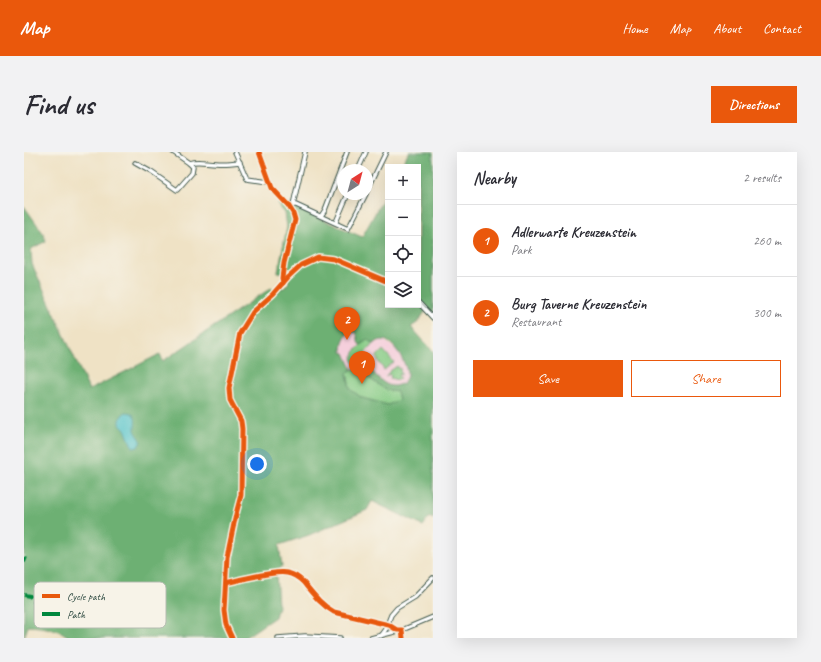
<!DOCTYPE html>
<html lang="en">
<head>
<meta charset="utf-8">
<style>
  :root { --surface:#fff; --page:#f2f2f3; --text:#2b2b33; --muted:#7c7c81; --line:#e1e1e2; --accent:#ea580c }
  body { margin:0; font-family:Caveat,sans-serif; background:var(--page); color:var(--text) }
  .controls { position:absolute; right:12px; top:12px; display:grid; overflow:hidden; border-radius:0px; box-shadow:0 4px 16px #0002 }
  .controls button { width:36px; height:36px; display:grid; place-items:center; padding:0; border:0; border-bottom:1px solid var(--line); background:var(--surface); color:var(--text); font:20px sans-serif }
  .compass { position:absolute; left:313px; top:12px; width:36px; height:36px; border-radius:50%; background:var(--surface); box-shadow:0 4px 16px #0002; rotate:36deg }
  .you { position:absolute; left:233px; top:312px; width:14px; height:14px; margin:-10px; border:3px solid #fff; border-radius:50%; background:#1a73e8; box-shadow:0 0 0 6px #1a73e833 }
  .badge { display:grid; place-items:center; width:26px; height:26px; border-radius:50%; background:var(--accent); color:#fff; font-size:13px; font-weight:700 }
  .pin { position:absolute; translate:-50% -33px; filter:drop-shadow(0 1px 2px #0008) }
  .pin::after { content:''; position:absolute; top:21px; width:14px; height:12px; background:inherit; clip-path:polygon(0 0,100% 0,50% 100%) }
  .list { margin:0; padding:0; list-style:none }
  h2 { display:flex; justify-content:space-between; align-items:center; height:52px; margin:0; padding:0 16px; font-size:17px }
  h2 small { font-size:13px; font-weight:400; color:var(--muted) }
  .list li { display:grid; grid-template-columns:26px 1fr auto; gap:12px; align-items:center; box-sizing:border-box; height:72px; padding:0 16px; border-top:1px solid var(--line) }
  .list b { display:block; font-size:15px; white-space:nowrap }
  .list p { margin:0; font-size:13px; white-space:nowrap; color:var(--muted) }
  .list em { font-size:13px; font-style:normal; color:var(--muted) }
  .actions { display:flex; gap:8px; padding:12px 16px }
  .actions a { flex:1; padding:9px 0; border:1px solid var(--accent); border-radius:0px; text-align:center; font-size:14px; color:var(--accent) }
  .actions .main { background:var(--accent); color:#fff }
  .icon { flex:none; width:22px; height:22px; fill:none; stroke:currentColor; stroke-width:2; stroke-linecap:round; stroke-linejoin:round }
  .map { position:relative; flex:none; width:409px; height:486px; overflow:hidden; border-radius:0px }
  header { display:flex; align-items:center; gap:24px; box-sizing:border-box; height:56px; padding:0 20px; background:var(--accent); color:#fff }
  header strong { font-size:19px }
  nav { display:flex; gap:22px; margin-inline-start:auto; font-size:14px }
  .intro { display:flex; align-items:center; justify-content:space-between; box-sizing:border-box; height:96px; padding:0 24px }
  h1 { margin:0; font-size:28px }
  .button { padding:10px 18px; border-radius:0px; background:var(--accent); color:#fff; font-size:14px; font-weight:700 }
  main { display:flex; gap:24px; padding:0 24px }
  aside { flex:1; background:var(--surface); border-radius:0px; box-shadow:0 4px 16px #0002 }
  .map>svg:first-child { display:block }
</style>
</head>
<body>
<header>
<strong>Map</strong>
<nav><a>Home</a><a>Map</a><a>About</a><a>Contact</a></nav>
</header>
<div class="intro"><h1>Find us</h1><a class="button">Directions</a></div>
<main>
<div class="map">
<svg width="409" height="486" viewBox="0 0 409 486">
  <rect width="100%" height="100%" fill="#f7f3e8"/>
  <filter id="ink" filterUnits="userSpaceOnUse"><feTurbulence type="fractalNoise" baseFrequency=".025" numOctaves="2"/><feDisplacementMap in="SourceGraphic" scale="8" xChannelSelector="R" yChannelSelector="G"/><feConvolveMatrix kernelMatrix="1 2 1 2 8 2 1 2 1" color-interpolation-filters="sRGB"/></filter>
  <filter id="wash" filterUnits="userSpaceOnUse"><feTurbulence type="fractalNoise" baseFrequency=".012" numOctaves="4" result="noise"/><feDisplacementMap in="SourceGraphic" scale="16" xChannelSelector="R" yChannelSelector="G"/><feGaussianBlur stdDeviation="0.9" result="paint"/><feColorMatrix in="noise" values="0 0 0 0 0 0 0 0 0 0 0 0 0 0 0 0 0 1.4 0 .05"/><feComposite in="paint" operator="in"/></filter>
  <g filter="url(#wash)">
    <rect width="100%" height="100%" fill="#efe2c5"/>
    <path fill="#f5cfdc" d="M332,180L335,187H343L351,192L357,188L361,189L373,198L383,215V224L379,232L369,235L367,234L356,229L349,220L342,224L338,246L328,217L318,201V194L320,187L324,181Z"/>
    <g fill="#87cc86" stroke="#53845d">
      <path d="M343,187L349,192L342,200L340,205L337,207V210L339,211H342L349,220C337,225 331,216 328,206L331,199Z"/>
      <path d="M359,198L370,210L360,218L354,209L353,204Z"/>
      <path d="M373,214L374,217L376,216L377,223L375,222L374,225L376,227L373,228L366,226L367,224L365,222L361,225L366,219Z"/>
      <path d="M331,216C334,220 337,221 341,224C354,231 357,238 374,240L375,248L364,253L338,246L326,237L323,221Z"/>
    </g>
    <path fill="#6db073" stroke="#467654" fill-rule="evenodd" d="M385,0H409V163L403,157L393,171L387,175L409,199V367L405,365L399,374L348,349L343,358L285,383L255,393L258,414L252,421L254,454L251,465L220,486H46C35,476 18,475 4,474L0,486V54L19,81L22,89L7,97L8,112L65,238L136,202L139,209L247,136L253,141L257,136H260L265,130L264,127L271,119L269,117L264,121L254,120L263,75L261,61L253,52L255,50L266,53L338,85L364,38V153H394V15H376ZM332,180L334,187V190L336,193L343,187L349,192C351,191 355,188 358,188C369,187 384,213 383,223C383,226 380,229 379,232C376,232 372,234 370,234C362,235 353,225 349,220L342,224L362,238L373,240L375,248L364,253L338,246L326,237L323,221L328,217L321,201L318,200C318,193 319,187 324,181Z"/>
    <path fill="#57c5cb" stroke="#3b8180" d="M102,260L108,261C113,267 111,270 111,277C111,281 116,285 117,289L114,295L110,296L107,292L101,277L96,272V268L98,263Z"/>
  </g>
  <g filter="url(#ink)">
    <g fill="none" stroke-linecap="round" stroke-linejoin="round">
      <g stroke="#3e564a" stroke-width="5.5">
        <g id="minor">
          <path d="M211,0L223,27L245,30"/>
          <path d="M235,0L248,36L264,53L269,61L271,68L260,111L258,126L259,131"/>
          <path d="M111,11L127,20L153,38L168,21L169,15L165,11L149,0"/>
          <path d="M165,11C174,8 183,11 192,11C200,12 208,11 216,10"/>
          <path d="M334,18L342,0"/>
          <path d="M343,39L362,0"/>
          <path d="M264,53H272L324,77L342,42"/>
          <path d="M269,53L281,0"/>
          <path d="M297,64L301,58L323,0"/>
          <path d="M312,70L324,42"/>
          <path d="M394,150L409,166"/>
          <path d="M202,431C215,428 252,418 263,421C269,422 275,426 279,430C289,442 297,453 310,460L365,473L373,478H378L379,486"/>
          <path d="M357,484L365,473V468L367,463L373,456L391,445L409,426"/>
          <path d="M208,486L202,473L200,458L203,405L212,362L217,343L218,277L217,269L206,248L205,236L216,181L229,160L249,142L264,125L277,113L294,105L310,107L364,130"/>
          <path d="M254,486L281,484L316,486"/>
          <path d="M347,486L378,478L409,465"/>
        </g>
      </g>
      <use href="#minor" stroke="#fff" stroke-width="3.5"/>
      <g stroke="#00873e" stroke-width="4" stroke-dasharray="8 4" stroke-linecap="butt">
        <path d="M0,410L2,405"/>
        <path d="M0,443L6,444L12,452L19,459L27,461L43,470"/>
      </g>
      <g stroke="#f7f3e8" stroke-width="8">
        <g id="cycleway">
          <path d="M235,0L248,36L264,53L269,61L271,68L260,111L258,126L259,131"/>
          <path d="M202,431C215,428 252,418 263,421C269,422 275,426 279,430C289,442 297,453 310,460L365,473L373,478H378L379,486"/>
          <path d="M208,486L202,473L200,458L203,405L212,362L217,343L218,277L217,269L206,248L205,236L216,181L229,160L249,142L264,125L277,113L294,105L310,107L364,130"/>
        </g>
      </g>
      <use href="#cycleway" stroke="#e8590c" stroke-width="5"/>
    </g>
  </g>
  <rect x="10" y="430" width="132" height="46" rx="6" fill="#f7f3e8" stroke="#b6bcb2" stroke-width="1"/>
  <rect x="18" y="442" width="18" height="4" fill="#e8590c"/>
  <rect x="18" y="460" width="18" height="4" fill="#00873e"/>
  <g font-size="11" fill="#1f3d34">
    <text x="43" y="448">Cycle path</text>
    <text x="43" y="466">Path</text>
  </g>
</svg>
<div class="controls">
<button>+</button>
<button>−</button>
<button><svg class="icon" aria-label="locate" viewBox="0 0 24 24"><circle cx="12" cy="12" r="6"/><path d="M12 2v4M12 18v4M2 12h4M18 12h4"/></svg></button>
<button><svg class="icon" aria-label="layers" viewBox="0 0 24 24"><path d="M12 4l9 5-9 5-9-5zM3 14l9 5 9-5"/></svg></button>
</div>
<svg class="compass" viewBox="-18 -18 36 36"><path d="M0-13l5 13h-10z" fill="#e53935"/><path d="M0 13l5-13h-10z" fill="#7c7c81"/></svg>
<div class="you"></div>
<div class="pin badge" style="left:338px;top:232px">1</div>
<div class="pin badge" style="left:323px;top:188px">2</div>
</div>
<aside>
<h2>Nearby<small>2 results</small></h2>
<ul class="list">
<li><span class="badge">1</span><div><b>Adlerwarte Kreuzenstein</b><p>Park</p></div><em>260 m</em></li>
<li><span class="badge">2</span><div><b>Burg Taverne Kreuzenstein</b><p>Restaurant</p></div><em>300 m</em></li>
</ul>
<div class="actions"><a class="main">Save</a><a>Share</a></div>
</aside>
</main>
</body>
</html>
